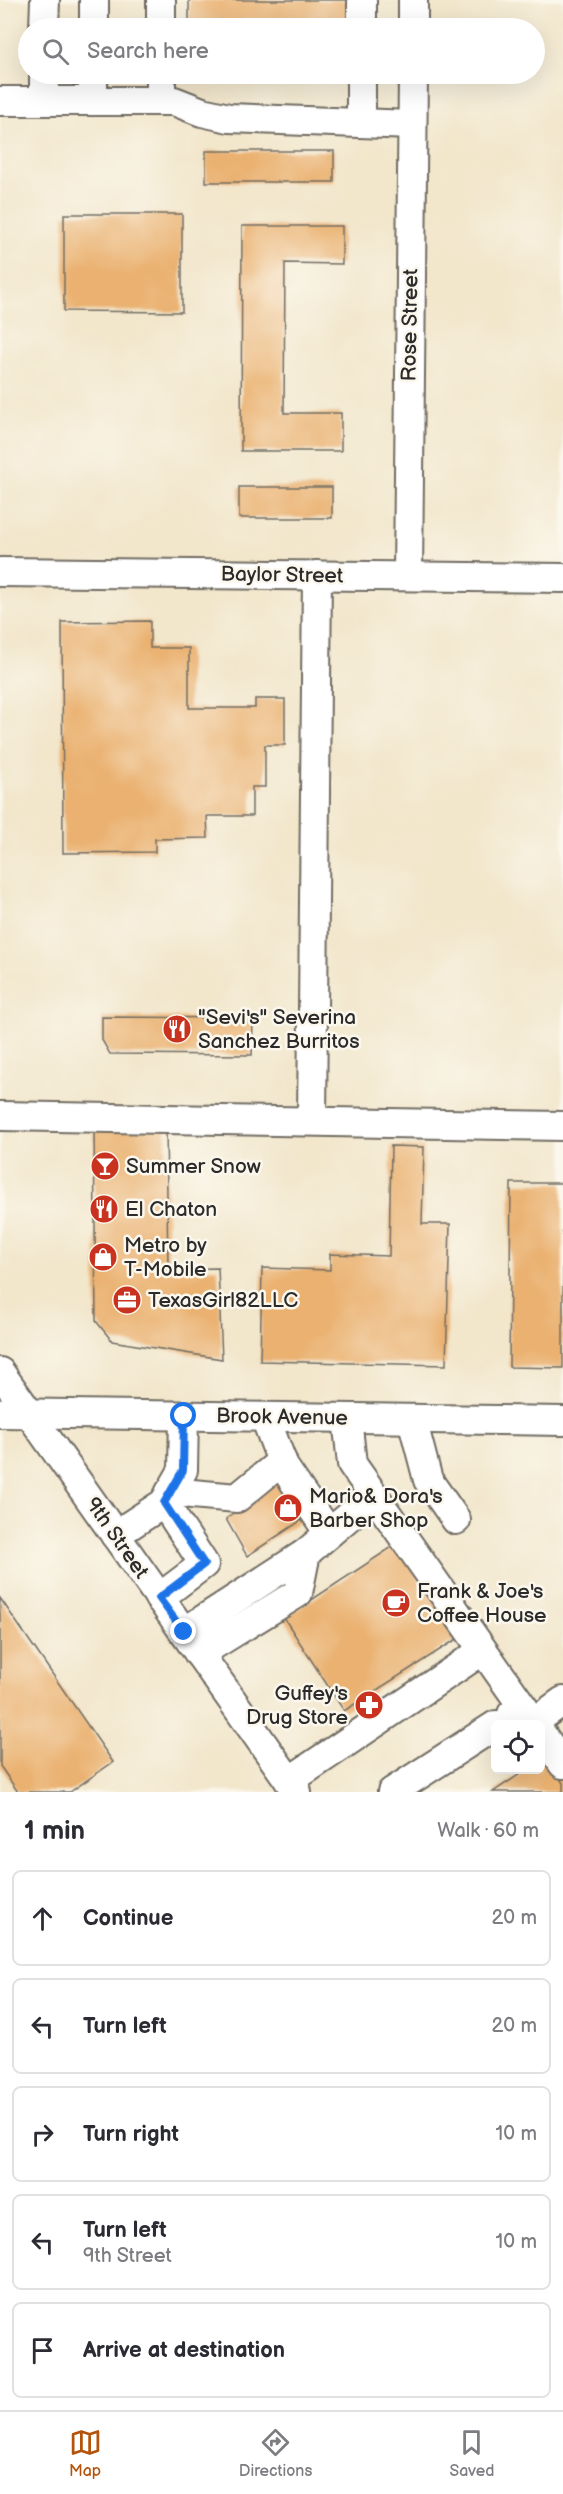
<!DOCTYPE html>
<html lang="en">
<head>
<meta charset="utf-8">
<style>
  :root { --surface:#fff; --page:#f2f2f3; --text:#2b2b33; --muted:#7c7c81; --line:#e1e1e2; --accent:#b45309 }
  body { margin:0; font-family:"Balsamiq Sans",sans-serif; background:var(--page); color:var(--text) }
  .controls { position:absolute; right:18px; bottom:18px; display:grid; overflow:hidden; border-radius:9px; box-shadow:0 6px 24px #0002 }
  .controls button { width:54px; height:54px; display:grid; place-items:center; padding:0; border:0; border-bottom:2px solid var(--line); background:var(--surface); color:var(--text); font:30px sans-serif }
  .stop { position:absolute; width:18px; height:18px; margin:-14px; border:4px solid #1a73e8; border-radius:50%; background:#fff }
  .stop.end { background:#1a73e8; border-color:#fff; box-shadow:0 2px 6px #0008 }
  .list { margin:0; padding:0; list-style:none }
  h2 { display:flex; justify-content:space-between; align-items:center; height:78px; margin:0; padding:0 24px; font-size:26px }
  h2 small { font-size:20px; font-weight:400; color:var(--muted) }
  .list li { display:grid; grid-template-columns:39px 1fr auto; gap:18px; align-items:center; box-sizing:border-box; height:96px; margin:0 12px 12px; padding:0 12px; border:2px solid var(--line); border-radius:9px }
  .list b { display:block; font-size:22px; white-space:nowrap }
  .list p { margin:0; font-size:20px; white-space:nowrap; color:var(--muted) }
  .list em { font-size:20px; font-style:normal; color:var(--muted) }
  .icon { flex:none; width:33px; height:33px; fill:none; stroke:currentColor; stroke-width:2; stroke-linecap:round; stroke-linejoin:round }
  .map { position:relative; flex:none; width:563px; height:1792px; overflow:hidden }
  .search { position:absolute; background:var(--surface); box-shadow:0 6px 24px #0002; left:18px; right:18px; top:18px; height:66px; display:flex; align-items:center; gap:15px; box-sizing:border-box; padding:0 21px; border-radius:33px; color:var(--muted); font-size:22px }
  .sheet { height:618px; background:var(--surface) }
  nav { display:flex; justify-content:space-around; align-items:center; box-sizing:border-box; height:84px; border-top:2px solid var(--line); background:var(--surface); font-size:16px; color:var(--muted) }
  nav a { display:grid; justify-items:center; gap:3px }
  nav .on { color:var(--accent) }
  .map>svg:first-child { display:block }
</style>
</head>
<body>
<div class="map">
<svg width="563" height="1792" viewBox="0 0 563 1792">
  <rect width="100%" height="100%" fill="#fbf7ec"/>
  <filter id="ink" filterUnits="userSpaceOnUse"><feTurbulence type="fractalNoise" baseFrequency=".0167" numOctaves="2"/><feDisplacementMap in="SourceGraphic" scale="12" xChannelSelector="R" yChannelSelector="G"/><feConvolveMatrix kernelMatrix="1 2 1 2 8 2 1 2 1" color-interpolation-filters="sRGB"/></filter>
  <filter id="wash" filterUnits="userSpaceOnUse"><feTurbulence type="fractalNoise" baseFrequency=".008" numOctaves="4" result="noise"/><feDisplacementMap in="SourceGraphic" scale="24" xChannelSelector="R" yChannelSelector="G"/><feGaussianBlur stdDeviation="1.35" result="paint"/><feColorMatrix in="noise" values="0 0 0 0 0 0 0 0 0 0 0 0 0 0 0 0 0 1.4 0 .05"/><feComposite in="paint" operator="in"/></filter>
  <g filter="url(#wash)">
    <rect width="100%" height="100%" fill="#f2e6cb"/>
    <g id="blocks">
      <g fill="#eab16f">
        <rect x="189" y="0" width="159" height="28"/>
        <rect x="217" y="74" width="141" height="2"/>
        <rect x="206" y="151" width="128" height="31"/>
        <path d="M64,214H182V312L64,311Z"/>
        <path d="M242,226H342V264L285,263L284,413H341V451H241Z"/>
        <rect x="239" y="487" width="93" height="31"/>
        <path d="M150,621V648H189V708H255V699H285V745H265V787H252V816H207L208,838L155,839V852L63,853L62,622Z"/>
        <path d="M102,1017L253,1018L252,1055L110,1054L102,1040Z"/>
        <path d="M166,1126L168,1269L218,1268L222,1359L112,1341L96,1321L94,1127Z"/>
        <path d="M391,1146L424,1147L422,1224H450L446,1365L260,1361L262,1268L330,1270V1254L389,1256Z"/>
        <path d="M511,1183H563V1368L509,1367Z"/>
        <path d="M280,1480L305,1518L247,1556L226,1519Z"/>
        <path d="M395,1545L460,1637L344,1711L284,1618Z"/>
        <path d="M0,1598L113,1762L70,1792H18L0,1766Z"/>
        <path d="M545,1756L563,1783V1792H493L526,1770H540V1759Z"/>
      </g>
    </g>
  </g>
  <g filter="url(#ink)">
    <use href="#blocks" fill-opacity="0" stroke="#716c63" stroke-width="1.5"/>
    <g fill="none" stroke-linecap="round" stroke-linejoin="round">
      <g stroke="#716c63" stroke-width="32">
        <g id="minor">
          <path d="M161,0V28"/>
          <path d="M44,28L45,0"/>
          <path d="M94,28V0"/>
          <path d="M362,28V0"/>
          <path d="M413,28V0"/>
          <path d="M161,74V101"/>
          <path d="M0,101H174L202,112L229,118L412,125"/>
          <path d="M44,101V74"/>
          <path d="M93,101V74"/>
          <path d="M361,123V74"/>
          <path d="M0,572L563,578"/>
          <path d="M408,576L413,74"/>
          <path d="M0,1116L563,1126"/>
          <path d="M312,1121L317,575"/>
          <path d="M0,1372L297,1792"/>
          <path d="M0,1413L563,1421"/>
          <path d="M265,1417L284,1467L329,1533"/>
          <path d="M347,1418L352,1464L523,1707"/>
          <path d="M412,1419L428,1480L456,1520"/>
          <path d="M170,1492L237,1498L282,1461"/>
          <path d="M115,1535L164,1503L183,1470L184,1416"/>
          <path d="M159,1598L204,1564L164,1503"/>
          <path d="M184,1632L306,1553L373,1496"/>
          <path d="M199,1654L298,1593L306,1553"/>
          <path d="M512,1714L523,1707L534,1722L563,1701"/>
          <path d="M540,1732L563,1764"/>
          <path d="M289,1781L482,1651"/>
          <path d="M392,1792L496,1725"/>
        </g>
      </g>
      <use href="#minor" stroke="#fff" stroke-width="28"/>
    </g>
  </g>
  <g fill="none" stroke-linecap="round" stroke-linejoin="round" filter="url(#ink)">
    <path stroke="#1a73e8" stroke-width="8" d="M184,1416L183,1470L164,1503L204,1564L159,1598L184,1632"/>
  </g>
  <defs>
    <g id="restaurant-disc" transform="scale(1.5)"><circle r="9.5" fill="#c8321e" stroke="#fbf7ec"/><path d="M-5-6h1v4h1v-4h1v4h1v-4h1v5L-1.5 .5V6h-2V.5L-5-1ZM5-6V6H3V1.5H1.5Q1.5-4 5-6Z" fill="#fff"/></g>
    <g id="bar-disc" transform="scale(1.5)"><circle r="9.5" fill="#c8321e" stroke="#fbf7ec"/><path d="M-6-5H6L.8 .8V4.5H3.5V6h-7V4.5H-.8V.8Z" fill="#fff"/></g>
    <g id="shop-disc" transform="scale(1.5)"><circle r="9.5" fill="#c8321e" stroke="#fbf7ec"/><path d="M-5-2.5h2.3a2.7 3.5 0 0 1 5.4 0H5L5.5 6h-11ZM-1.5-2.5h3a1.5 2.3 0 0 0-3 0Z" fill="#fff"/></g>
    <g id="office-disc" transform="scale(1.5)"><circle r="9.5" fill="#c8321e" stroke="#fbf7ec"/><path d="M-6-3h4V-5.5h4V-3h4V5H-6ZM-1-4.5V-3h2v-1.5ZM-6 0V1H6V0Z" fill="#fff"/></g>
    <g id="cafe-disc" transform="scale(1.5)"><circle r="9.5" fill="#c8321e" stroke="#fbf7ec"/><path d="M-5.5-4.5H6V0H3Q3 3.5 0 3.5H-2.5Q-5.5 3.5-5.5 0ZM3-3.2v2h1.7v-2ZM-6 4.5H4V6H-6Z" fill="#fff"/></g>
    <g id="pharmacy-disc" transform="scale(1.5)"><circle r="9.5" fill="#c8321e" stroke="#fbf7ec"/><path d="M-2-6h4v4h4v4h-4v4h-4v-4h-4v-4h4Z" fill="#fff"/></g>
  </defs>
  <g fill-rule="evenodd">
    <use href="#restaurant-disc" x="177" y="1029"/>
    <use href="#bar-disc" x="105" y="1166"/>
    <use href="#restaurant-disc" x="104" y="1209"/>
    <use href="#shop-disc" x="103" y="1257"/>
    <use href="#office-disc" x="127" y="1300"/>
    <use href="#shop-disc" x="288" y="1508"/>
    <use href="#cafe-disc" x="396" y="1603"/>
    <use href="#pharmacy-disc" x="369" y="1705"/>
  </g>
  <g text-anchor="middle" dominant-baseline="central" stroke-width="5" stroke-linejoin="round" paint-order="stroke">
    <g font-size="21" fill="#2b2b2b" stroke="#fbf7ec">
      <text transform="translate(410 325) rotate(-89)">Rose Street</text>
      <text transform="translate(282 575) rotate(1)">Baylor Street</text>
      <text transform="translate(282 1417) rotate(1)">Brook Avenue</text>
      <text transform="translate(117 1538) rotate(55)">9th Street</text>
    </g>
    <g font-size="21" fill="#2b2b2b" stroke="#fbf7ec" text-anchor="start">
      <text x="198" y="1017">"Sevi's" Severina<tspan x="198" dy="24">Sanchez Burritos</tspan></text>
      <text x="126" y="1166">Summer Snow</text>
      <text x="125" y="1209">El Chaton</text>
      <text x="124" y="1245">Metro by<tspan x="124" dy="24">T-Mobile</tspan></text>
      <text x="148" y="1300">TexasGirl82LLC</text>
      <text x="309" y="1496">Mario&amp; Dora's<tspan x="309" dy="24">Barber Shop</tspan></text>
      <text x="417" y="1591">Frank &amp; Joe's<tspan x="417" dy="24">Coffee House</tspan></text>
      <text x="348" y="1693" text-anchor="end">Guffey's<tspan x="348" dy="24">Drug Store</tspan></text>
    </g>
  </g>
</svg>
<div class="controls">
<button><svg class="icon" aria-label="locate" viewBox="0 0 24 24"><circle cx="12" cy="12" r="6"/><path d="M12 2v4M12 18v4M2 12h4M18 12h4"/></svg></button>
</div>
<div class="stop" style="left:184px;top:1416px"></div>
<div class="stop end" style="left:184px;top:1632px"></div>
<div class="search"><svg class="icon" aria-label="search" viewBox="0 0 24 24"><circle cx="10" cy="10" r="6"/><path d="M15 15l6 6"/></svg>Search here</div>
</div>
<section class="sheet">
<h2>1 min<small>Walk · 60 m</small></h2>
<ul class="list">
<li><svg class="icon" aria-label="ahead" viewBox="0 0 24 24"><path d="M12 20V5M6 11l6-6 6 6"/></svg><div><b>Continue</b></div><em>20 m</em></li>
<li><svg class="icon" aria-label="left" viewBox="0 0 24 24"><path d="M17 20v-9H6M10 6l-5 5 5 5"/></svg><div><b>Turn left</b></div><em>20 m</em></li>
<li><svg class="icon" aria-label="right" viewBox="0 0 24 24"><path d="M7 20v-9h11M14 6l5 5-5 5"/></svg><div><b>Turn right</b></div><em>10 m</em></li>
<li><svg class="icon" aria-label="left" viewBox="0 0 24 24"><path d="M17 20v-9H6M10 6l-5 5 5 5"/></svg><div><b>Turn left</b><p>9th Street</p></div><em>10 m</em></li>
<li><svg class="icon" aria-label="arrive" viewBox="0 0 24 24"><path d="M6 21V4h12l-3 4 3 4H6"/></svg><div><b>Arrive at destination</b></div></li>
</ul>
</section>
<nav>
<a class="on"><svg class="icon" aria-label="map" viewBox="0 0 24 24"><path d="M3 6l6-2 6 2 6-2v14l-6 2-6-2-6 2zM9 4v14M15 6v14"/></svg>Map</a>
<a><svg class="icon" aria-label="directions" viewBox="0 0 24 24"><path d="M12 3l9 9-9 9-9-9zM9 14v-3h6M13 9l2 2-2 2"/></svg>Directions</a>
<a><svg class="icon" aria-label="saved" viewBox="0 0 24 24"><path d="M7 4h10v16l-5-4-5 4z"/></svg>Saved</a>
</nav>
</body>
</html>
